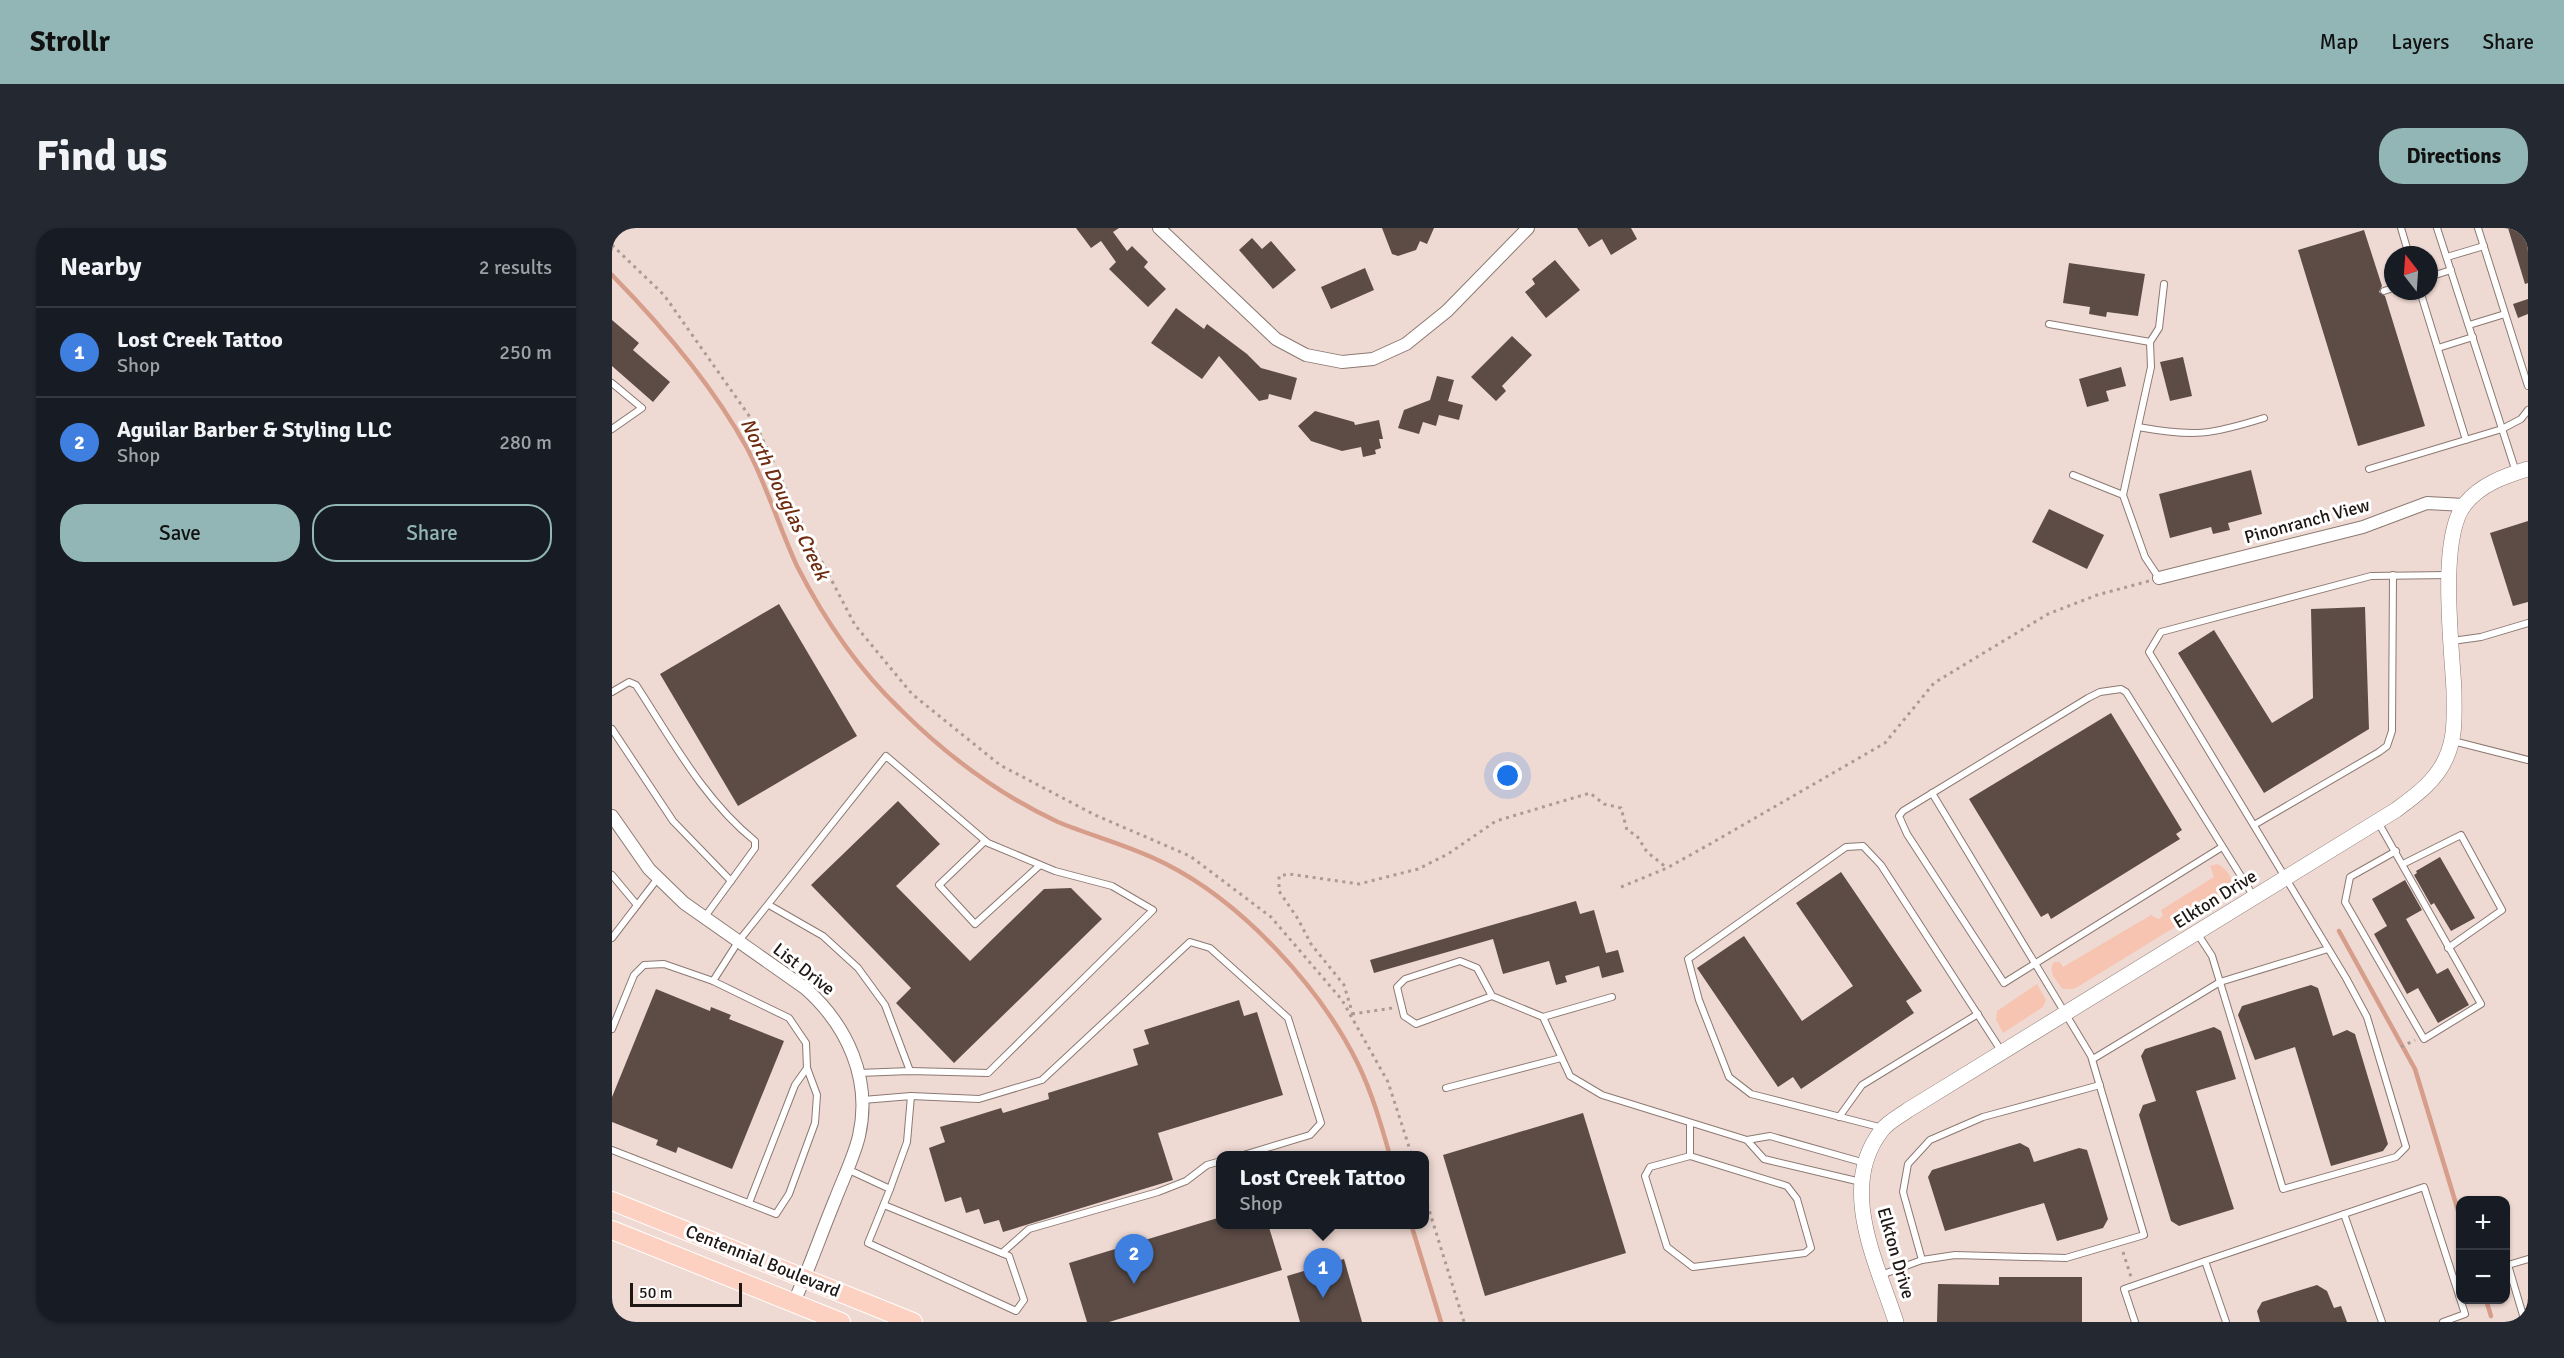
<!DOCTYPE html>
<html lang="en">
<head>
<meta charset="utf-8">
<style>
  :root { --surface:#171b24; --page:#242831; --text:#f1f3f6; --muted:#9ea1a6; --line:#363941; --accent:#92b6b6 }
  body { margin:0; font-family:Signika,sans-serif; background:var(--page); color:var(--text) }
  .controls { position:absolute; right:18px; bottom:18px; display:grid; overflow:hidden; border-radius:12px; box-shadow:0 2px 4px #0004 }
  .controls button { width:54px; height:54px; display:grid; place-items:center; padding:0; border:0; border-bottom:2px solid var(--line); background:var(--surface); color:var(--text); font:30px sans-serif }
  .compass { position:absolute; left:1772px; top:18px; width:54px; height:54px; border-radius:50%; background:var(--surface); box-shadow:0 2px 4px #0004; rotate:343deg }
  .scale { position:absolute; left:18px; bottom:15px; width:112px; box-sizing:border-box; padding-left:6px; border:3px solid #1e1714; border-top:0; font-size:16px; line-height:21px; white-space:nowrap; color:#1e1714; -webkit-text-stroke:4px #fff; paint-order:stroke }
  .you { position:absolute; left:896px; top:548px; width:21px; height:21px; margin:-15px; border:4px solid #fff; border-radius:50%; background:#1a73e8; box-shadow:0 0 0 9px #1a73e833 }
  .badge { display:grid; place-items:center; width:39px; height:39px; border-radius:50%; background:var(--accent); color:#fff; font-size:20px; font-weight:700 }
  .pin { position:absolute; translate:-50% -50px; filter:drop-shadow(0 2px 3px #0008) }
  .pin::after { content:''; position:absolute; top:32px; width:21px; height:18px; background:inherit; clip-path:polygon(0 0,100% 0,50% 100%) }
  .popup { position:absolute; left:604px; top:923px; width:213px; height:78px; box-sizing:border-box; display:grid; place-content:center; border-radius:12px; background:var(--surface); filter:drop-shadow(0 2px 4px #0005); font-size:20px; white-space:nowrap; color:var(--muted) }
  .popup b { font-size:22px; color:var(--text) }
  .popup::after { content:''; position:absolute; left:50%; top:100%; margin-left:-12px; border:12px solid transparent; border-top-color:var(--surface) }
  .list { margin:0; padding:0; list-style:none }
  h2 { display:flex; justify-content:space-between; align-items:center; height:78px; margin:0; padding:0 24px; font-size:26px }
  h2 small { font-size:20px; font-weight:400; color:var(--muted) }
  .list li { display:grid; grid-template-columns:39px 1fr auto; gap:18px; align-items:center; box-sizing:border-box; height:90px; padding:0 24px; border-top:2px solid var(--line) }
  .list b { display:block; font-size:22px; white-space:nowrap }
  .list p { margin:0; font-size:20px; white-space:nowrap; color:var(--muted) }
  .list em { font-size:20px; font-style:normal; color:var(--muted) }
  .actions { display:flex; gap:12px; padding:18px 24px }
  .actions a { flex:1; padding:14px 0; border:2px solid var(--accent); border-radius:24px; text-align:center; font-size:21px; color:var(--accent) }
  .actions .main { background:var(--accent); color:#111 }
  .map { position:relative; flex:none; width:1916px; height:1094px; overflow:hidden; border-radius:24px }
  header { display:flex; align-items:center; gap:36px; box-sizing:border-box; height:84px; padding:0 30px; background:var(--accent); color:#111 }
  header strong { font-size:28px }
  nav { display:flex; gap:33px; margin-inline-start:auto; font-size:21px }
  .intro { display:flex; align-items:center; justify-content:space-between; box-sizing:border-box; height:144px; padding:0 36px }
  h1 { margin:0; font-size:42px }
  .button { padding:15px 27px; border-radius:24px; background:var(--accent); color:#111; font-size:21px; font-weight:700 }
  main { display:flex; gap:36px; padding:0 36px }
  aside { flex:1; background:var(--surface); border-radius:24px; box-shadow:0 2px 4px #0004 }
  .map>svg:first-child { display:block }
</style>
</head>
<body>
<header>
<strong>Strollr</strong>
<nav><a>Map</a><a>Layers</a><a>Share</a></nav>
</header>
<div class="intro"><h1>Find us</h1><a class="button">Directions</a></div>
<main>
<aside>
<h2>Nearby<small>2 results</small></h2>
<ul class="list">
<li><span class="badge" style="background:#3f7fe0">1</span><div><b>Lost Creek Tattoo</b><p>Shop</p></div><em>250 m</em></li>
<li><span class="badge" style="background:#3f7fe0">2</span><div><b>Aguilar Barber &amp; Styling LLC</b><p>Shop</p></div><em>280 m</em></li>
</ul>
<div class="actions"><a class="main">Save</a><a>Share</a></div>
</aside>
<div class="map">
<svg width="1916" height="1094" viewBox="0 0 1916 1094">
  <rect width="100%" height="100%" fill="#efdad3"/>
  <g fill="#f7c4b1">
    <path d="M1605,636C1614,639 1621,651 1621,660L1615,667L1467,758L1461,761H1451C1445,753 1435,744 1442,734H1448L1451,739L1539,687L1546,691L1551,688L1549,682L1602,649L1598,638Z"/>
    <path d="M1425,756L1434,772L1431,779L1391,805L1384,792L1385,783Z"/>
  </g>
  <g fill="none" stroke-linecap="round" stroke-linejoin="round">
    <g stroke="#d69e8a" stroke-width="4.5">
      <path d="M0,47C51,99 100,156 135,220C155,258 167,299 185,338C211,389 246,441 288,481C333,526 388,567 446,594C482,609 520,618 554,636C631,675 708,759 746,836C760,865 769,896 778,928"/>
      <path d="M1727,703L1803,841L1848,989"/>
      <path d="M799,996L829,1094"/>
      <path d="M1874,1072L1879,1088"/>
    </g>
  </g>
  <g fill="#5d4c46">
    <path d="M464,0H507L501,4L515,23L520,18L536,34L532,39L554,61L536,79L497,41L504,34L489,13L479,20Z"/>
    <path d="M770,0H822L815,16L808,13L804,22L786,28L780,26Z"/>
    <path d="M965,0H1019L1025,11L999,27L990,11L977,19Z"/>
    <path d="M1896,0H1916V55L1913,56Z"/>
    <path d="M1752,2L1770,58L1767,64L1773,68L1813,198L1746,218L1686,22Z"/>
    <path d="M640,10L650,21L659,13L684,42L661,61L627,22Z"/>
    <path d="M943,32L968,62L934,90L913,64L923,56L920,51Z"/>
    <path d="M1457,35L1533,46L1526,88L1495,84L1494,89L1477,86L1478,79L1451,75Z"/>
    <path d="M753,40L762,62L719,81L709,59Z"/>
    <path d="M1916,71V86L1906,90L1901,76Z"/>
    <path d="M564,80L592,101L595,96L635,126L649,140L685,150L679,172L657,166L656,171L647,173L607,128L590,151L539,115Z"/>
    <path d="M0,92L27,115L21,122L58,154L41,174L0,138Z"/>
    <path d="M900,108L920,127L890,158L894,163L884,173L859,149Z"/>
    <path d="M1571,129L1580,168L1558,173L1548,134Z"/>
    <path d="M1509,139L1514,158L1494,163L1497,173L1475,179L1467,151Z"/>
    <path d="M825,148L842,152L836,173L851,177L847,192L827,187L824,198L811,194L807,206L786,200L792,182L818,172Z"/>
    <path d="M703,183L742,194L743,197L767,192L771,211H767L769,220L763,222L764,226L751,229L749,219L730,223L699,213L686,198Z"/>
    <path d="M1639,242L1650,286L1616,295L1618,302L1601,306L1599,299L1558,310L1547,266Z"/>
    <path d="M1437,281L1492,307L1475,341L1420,314Z"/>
    <path d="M1916,293V374L1901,378L1878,305Z"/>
    <path d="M167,376L245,508L126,578L48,446Z"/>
    <path d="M1753,379L1757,501L1652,565L1566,425L1602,402L1660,495L1701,470L1699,381Z"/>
    <path d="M1499,485L1570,602L1564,606L1568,611L1439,691L1436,685L1429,689L1357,571Z"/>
    <path d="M286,573L328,616L284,658L358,733L432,661L459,660L490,691L342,835L284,775L299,760L199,657Z"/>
    <path d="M1828,629L1863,690L1839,703L1822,675L1819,677L1802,647L1805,645L1804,643Z"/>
    <path d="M1229,644L1310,763L1294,773L1302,785L1189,861L1181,849L1166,859L1085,740L1132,708L1190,793L1241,758L1184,675Z"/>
    <path d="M1793,652L1810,682L1794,691L1825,746L1836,740L1857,777L1826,795L1806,760L1795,766L1762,706L1775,698L1760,671Z"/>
    <path d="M964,673L968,686L982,682L994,725L1006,722L1012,744L990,750L987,738L953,748L955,754L944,757L937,733L891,746L881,711L762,745L758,732Z"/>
    <path d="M1699,757L1706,760L1721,808L1735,802L1743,806L1776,916L1771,923L1719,938L1683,819L1643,832L1626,787L1630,778Z"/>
    <path d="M44,761L98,783L99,779L119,787L117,791L172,813L120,941L66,919L64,925L44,917L46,912L0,894V869Z"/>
    <path d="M627,772L632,788L645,784L671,867L546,905L561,952L391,1004L387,992L372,996L367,981L354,985L349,969L333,974L317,920L333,914L328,899L389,880L391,885L437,871L436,865L526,837L521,821L537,816L532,802Z"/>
    <path d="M1602,799L1609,803L1624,851L1584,863L1622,981L1567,998L1559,993L1527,887L1531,877L1544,873L1529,828L1533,821Z"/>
    <path d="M971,885L1014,1025L873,1068L831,927Z"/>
    <path d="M1408,915L1417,920L1422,934L1467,920L1475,922L1496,991L1491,1000L1445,1013L1432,975L1333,1003L1316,949L1320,942Z"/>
    <path d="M609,989V996H656L670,1042L497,1094H475L457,1035Z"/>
    <path d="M732,1031L750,1094H688L675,1048Z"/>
    <path d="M1387,1049H1470V1094H1325L1326,1056L1387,1057Z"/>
    <path d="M1705,1057L1715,1063L1722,1080L1729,1078L1735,1094H1648L1645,1083L1650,1074Z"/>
  </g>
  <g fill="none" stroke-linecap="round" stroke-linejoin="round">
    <g stroke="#8b7972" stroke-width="8">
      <g id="service">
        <path d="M1789,0L1797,27"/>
        <path d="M1825,0L1904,244"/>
        <path d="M1866,0L1916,158"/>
        <path d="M1835,29L1872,18"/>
        <path d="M1817,49L1839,42"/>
        <path d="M1772,63L1781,60"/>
        <path d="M1808,63L1854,212"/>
        <path d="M1437,96L1538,114"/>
        <path d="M1857,97L1893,86"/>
        <path d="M1826,120L1861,109"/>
        <path d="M0,155L30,180L0,201"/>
        <path d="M1526,199C1582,209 1598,207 1652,190"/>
        <path d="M1757,241L1890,201L1909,191L1916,182"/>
        <path d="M1461,247L1511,267"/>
        <path d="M1547,350L1533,329L1511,267L1539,139L1538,114L1547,100L1552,56"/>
        <path d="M1840,413L1869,409L1916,395"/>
        <path d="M0,464L17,454L24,457C60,512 92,572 143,613V620L92,690"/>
        <path d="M0,501L61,593L119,653"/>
        <path d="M1841,513L1916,532"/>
        <path d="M1766,594L1869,776L1812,811L1733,674L1738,649L1784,623"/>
        <path d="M1642,597L1767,524L1775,518L1780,503L1781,347"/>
        <path d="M373,613L327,657L363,696L428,637"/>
        <path d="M1610,619L1392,755L1295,606L1287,588L1291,583L1476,470L1488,464L1509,461L1514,464L1642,669"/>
        <path d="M1791,636L1849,607L1890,682L1836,720"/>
        <path d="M0,647L25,677"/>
        <path d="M157,677L211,708L246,740L273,777L298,843"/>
        <path d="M1585,705L1600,728L1671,961L1784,929L1794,919L1755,789L1734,750L1537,424L1549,404L1759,348L1837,347"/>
        <path d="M0,710L46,650"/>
        <path d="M880,768L865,740L848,733L793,751L785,759L792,788L804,796L880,768L931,789L958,848L990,867L1135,912"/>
        <path d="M931,789L1000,769"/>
        <path d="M0,801L22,747L32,737L52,736L101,753"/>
        <path d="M1481,831L1608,754L1716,721"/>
        <path d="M834,860L949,830"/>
        <path d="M299,868L367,871L430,852L578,714L598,720L676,790L709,895L698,907L628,928"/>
        <path d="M251,872L299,868L295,914L278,961"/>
        <path d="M1227,889L1250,857L1366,786"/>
        <path d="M1078,895V928L1175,958L1185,971L1199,1020L1193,1025L1081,1039L1055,1019L1033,948L1038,939L1078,928"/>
        <path d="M1271,900L1139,866L1117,849L1087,772L1076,731L1234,619L1251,618L1269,637L1390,824"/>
        <path d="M0,922L164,986L177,966L203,895L205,867L195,840L194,815L177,790L101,753L126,714L274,528L376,615L443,643L500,658L541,682L376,845L298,843L247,845"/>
        <path d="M235,941L278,961L256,1015L404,1083L412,1072L397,1028L272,977"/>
        <path d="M1249,954L1152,931L1135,912L1158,908L1253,935"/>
        <path d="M137,975L183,857L195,840"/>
        <path d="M1732,986L1770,1094"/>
        <path d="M390,1025L417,1001L546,964L574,953L595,937L609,933"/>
        <path d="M1310,1032L1291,964L1296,936L1318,912L1371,889L1488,857"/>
        <path d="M1269,1047L1310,1032L1343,1027L1454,1030L1532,1007L1479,828L1320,565"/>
        <path d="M1523,1094L1512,1061L1593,1033"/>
        <path d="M1614,1094L1593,1033L1812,959L1853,1086L1831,1094"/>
        <path d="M1913,1094L1896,1037L1916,1031"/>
      </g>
    </g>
    <g stroke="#8b7972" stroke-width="14">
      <g id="minor">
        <path d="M547,0L664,111L694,127L730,134L761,131L794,116L835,83L916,0"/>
        <path d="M1547,350L1751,299L1815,275L1852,277"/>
        <path d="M0,588L37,641L72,675L193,760C235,797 260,851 247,908C242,929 231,951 223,972C209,1006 197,1041 182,1074"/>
      </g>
    </g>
    <g stroke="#8b7972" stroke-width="16">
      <path id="tertiary" d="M1284,1094C1265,1035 1225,959 1270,902C1276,894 1288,888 1296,882L1784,582C1803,568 1824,553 1834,530C1844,508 1842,487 1842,463C1840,419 1826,309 1853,276C1869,256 1893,248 1916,241"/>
    </g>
    <g stroke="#fff" stroke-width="20">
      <g id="primary">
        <path d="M0,973L301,1094"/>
        <path d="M0,1002L229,1094"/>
      </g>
    </g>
    <g stroke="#ab9a95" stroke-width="3" stroke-dasharray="3 4.5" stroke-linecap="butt">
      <path d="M0,17L52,67L145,199L187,290L243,397L300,466L388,537L483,587L578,628L659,689L730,772L776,854L800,928"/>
      <path d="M1009,659L1055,640L1098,616L1273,515L1322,455L1436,386L1485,367L1537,353"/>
      <path d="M740,786L781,780"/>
      <path d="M741,787L732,757L699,716L686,691L667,663V648L677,646L747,656L806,641L836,626L884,593L978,565L992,576L1009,580L1015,602L1025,608L1035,624L1055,640"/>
      <path d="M1789,819L1803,812"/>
      <path d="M813,969L852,1094"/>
      <path d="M1511,1024L1519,1049"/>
    </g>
    <use href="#service" stroke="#fff" stroke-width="6"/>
    <use href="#minor" stroke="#fff" stroke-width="12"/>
    <use href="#tertiary" stroke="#fff" stroke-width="15"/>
    <use href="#primary" stroke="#fdd1c2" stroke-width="18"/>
  </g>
  <g text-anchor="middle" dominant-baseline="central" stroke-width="6" stroke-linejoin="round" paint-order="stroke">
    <g font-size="18" fill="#1e1714" stroke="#fff">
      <text transform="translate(1695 293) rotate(-15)">Pinonranch View</text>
      <text transform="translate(1603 671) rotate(-32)">Elkton Drive</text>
      <text transform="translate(192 741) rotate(38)">List Drive</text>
      <text transform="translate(1284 1025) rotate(74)">Elkton Drive</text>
      <text transform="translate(151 1033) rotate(22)">Centennial Boulevard</text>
    </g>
    <g font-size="20" font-style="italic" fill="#6f2c10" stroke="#fff">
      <text transform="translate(173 271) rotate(64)">North Douglas Creek</text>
    </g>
  </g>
</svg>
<div class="controls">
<button>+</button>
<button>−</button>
</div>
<svg class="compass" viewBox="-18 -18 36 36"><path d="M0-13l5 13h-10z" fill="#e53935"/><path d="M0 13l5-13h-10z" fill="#9ea1a6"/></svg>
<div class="scale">50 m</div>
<div class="you"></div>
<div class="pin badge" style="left:711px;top:1070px;background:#3f7fe0">1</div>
<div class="popup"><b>Lost Creek Tattoo</b>Shop</div>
<div class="pin badge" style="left:522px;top:1056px;background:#3f7fe0">2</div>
</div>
</main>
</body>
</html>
